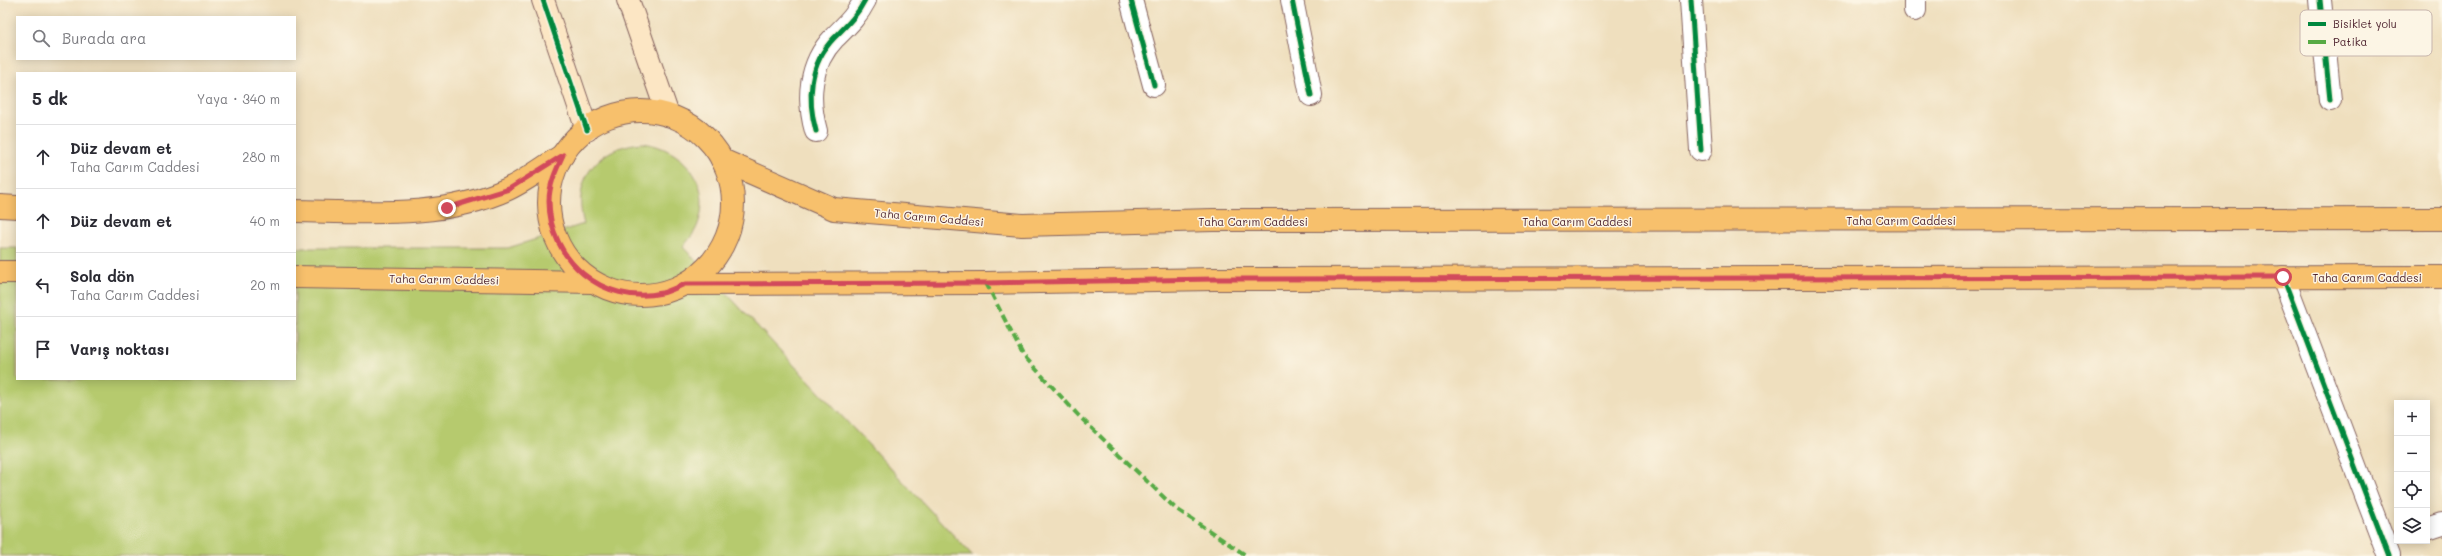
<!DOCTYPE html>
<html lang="tr">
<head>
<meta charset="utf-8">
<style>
  :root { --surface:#fff; --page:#f2f2f3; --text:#2b2b33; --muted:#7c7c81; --line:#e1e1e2 }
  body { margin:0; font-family:Mali,sans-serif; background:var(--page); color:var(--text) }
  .controls { position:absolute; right:12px; bottom:12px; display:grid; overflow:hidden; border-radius:0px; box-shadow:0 2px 10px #0003 }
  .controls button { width:36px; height:36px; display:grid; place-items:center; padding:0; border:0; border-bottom:1px solid var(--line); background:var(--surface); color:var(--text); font:20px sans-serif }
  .stop { position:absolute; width:12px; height:12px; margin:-9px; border:3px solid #d1495b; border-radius:50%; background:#fff }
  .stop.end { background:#d1495b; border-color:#fff; box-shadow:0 1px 4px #0008 }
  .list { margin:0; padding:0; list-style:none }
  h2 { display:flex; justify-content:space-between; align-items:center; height:52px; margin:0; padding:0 16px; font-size:17px }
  h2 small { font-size:13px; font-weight:400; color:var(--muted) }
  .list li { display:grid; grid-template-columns:26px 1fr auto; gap:12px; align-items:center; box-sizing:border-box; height:64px; padding:0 16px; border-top:1px solid var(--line) }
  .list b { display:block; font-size:15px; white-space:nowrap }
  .list p { margin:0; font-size:13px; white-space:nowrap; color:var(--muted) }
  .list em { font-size:13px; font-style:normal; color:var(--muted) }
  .icon { flex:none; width:22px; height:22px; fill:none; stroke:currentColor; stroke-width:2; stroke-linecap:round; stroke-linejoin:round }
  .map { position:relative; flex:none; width:2442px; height:556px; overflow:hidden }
  .search { position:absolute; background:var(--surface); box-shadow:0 2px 10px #0003; left:16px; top:16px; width:280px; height:44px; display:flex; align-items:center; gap:10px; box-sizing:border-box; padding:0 14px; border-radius:0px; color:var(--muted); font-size:15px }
  .panel { position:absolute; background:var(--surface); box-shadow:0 2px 10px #0003; left:16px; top:72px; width:280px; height:308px; border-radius:0px }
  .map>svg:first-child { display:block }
</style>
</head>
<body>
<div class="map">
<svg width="2442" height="556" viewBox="0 0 2442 556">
  <rect width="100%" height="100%" fill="#fcf5e5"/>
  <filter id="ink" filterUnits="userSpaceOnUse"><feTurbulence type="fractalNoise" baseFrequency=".025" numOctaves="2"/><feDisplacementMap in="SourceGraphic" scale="8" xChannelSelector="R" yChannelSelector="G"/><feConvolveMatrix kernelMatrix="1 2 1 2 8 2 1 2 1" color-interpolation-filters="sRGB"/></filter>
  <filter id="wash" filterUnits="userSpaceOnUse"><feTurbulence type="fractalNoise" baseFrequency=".012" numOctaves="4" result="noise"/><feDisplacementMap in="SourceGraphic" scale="16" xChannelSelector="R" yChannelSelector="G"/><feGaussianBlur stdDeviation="0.9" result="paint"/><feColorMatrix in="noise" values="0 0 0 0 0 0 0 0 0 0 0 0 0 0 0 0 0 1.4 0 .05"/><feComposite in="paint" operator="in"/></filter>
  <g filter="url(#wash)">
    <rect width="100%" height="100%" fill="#efdfbe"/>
    <path fill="#b6ca6e" stroke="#80744c" d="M643,143C681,148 712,181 699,221C696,232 689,239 683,247L973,556H0V248H17V379H295V248H508L584,224C571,179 598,146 643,143Z"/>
  </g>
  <g filter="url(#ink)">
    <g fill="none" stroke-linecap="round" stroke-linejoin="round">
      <g stroke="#84625e" stroke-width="24">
        <g id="street">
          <path d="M1131,0L1154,85"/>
          <path d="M1292,0L1311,95"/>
          <path d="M1691,0L1701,150"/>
          <path d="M1915,0V10"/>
          <path d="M2320,0L2330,100"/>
          <path d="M816,131C807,99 809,64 834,38C846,26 857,16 865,0"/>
          <path d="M2283,277L2389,556"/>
          <path d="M2427,529L2442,524"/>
        </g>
      </g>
      <g stroke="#84625e" stroke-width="24">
        <g id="secondary">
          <path d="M543,0L587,130"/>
          <path d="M628,0L668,115"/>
        </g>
      </g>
      <g stroke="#84625e" stroke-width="24">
        <g id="primary">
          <circle cx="641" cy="203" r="92"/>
          <path d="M722,160L834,209L1022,225L1213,220L2442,219"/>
          <path d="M0,206L17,207"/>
          <path d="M295,211C366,212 442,219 508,189C527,180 545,166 563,155"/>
          <path d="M0,272H17"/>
          <path d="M295,277L592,282"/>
          <path d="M685,284L986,283L1214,279L2442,277"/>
        </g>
      </g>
      <use href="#street" stroke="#fff" stroke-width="22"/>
      <use href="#secondary" stroke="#fce6c4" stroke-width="22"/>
      <use href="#primary" stroke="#f7c06c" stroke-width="22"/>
      <path stroke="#57aa44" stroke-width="4" stroke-dasharray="8 4" stroke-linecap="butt" d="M986,283L1023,355L1079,416L1175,508L1247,556"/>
      <g stroke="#fcf5e5" stroke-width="8">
        <g id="cycleway">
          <path d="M543,0L587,130"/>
          <path d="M1131,0L1154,85"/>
          <path d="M1292,0L1311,95"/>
          <path d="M1691,0L1701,150"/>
          <path d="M2320,0L2330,100"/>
          <path d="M816,131C807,99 809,64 834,38C846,26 857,16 865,0"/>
          <path d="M2283,277L2389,556"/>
        </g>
      </g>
      <use href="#cycleway" stroke="#00873e" stroke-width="5"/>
    </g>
  </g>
  <g fill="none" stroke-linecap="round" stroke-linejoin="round" filter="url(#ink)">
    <path stroke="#d1495b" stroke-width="5" d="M447,208L509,189L563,155C556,170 549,185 549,201C549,260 603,306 662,293C670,291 677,287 685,284L986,283L1214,279L2283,277"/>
  </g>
  <g text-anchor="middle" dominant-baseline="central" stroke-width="3" stroke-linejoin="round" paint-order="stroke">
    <g font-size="11" fill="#4a1f2b" stroke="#fcf5e5">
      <text transform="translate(929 217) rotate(5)">Taha Carım Caddesi</text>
      <text x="1901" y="220">Taha Carım Caddesi</text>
      <text x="1253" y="221">Taha Carım Caddesi</text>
      <text x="1577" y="221">Taha Carım Caddesi</text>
      <text x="2367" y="277">Taha Carım Caddesi</text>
      <text transform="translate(444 279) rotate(1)">Taha Carım Caddesi</text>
    </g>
  </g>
  <rect x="2300" y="10" width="132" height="46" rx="6" fill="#fcf5e5" stroke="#c7b5ad" stroke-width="1"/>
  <rect x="2308" y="22" width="18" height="4" fill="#00873e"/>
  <rect x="2308" y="40" width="18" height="4" fill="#57aa44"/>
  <g font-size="11" fill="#4a1f2b">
    <text x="2333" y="28">Bisiklet yolu</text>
    <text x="2333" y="46">Patika</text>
  </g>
</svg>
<div class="controls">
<button>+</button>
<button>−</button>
<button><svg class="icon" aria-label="locate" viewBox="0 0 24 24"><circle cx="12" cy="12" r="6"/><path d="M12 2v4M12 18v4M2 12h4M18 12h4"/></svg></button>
<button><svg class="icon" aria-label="layers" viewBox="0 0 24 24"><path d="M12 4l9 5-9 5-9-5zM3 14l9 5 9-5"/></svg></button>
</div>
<div class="stop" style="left:2283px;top:277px"></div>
<div class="stop end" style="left:447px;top:208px"></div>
<div class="search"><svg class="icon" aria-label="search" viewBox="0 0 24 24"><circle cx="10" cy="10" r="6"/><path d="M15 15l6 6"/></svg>Burada ara</div>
<section class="panel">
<h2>5 dk<small>Yaya · 340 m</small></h2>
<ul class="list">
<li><svg class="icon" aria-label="ahead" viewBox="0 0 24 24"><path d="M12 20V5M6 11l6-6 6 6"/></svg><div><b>Düz devam et</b><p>Taha Carım Caddesi</p></div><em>280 m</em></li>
<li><svg class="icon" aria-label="ahead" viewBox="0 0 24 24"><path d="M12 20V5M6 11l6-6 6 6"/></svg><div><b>Düz devam et</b></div><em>40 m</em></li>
<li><svg class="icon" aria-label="left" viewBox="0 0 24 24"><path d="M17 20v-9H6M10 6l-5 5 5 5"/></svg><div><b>Sola dön</b><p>Taha Carım Caddesi</p></div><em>20 m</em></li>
<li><svg class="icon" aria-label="arrive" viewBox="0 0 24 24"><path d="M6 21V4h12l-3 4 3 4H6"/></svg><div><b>Varış noktası</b></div></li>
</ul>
</section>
</div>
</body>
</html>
